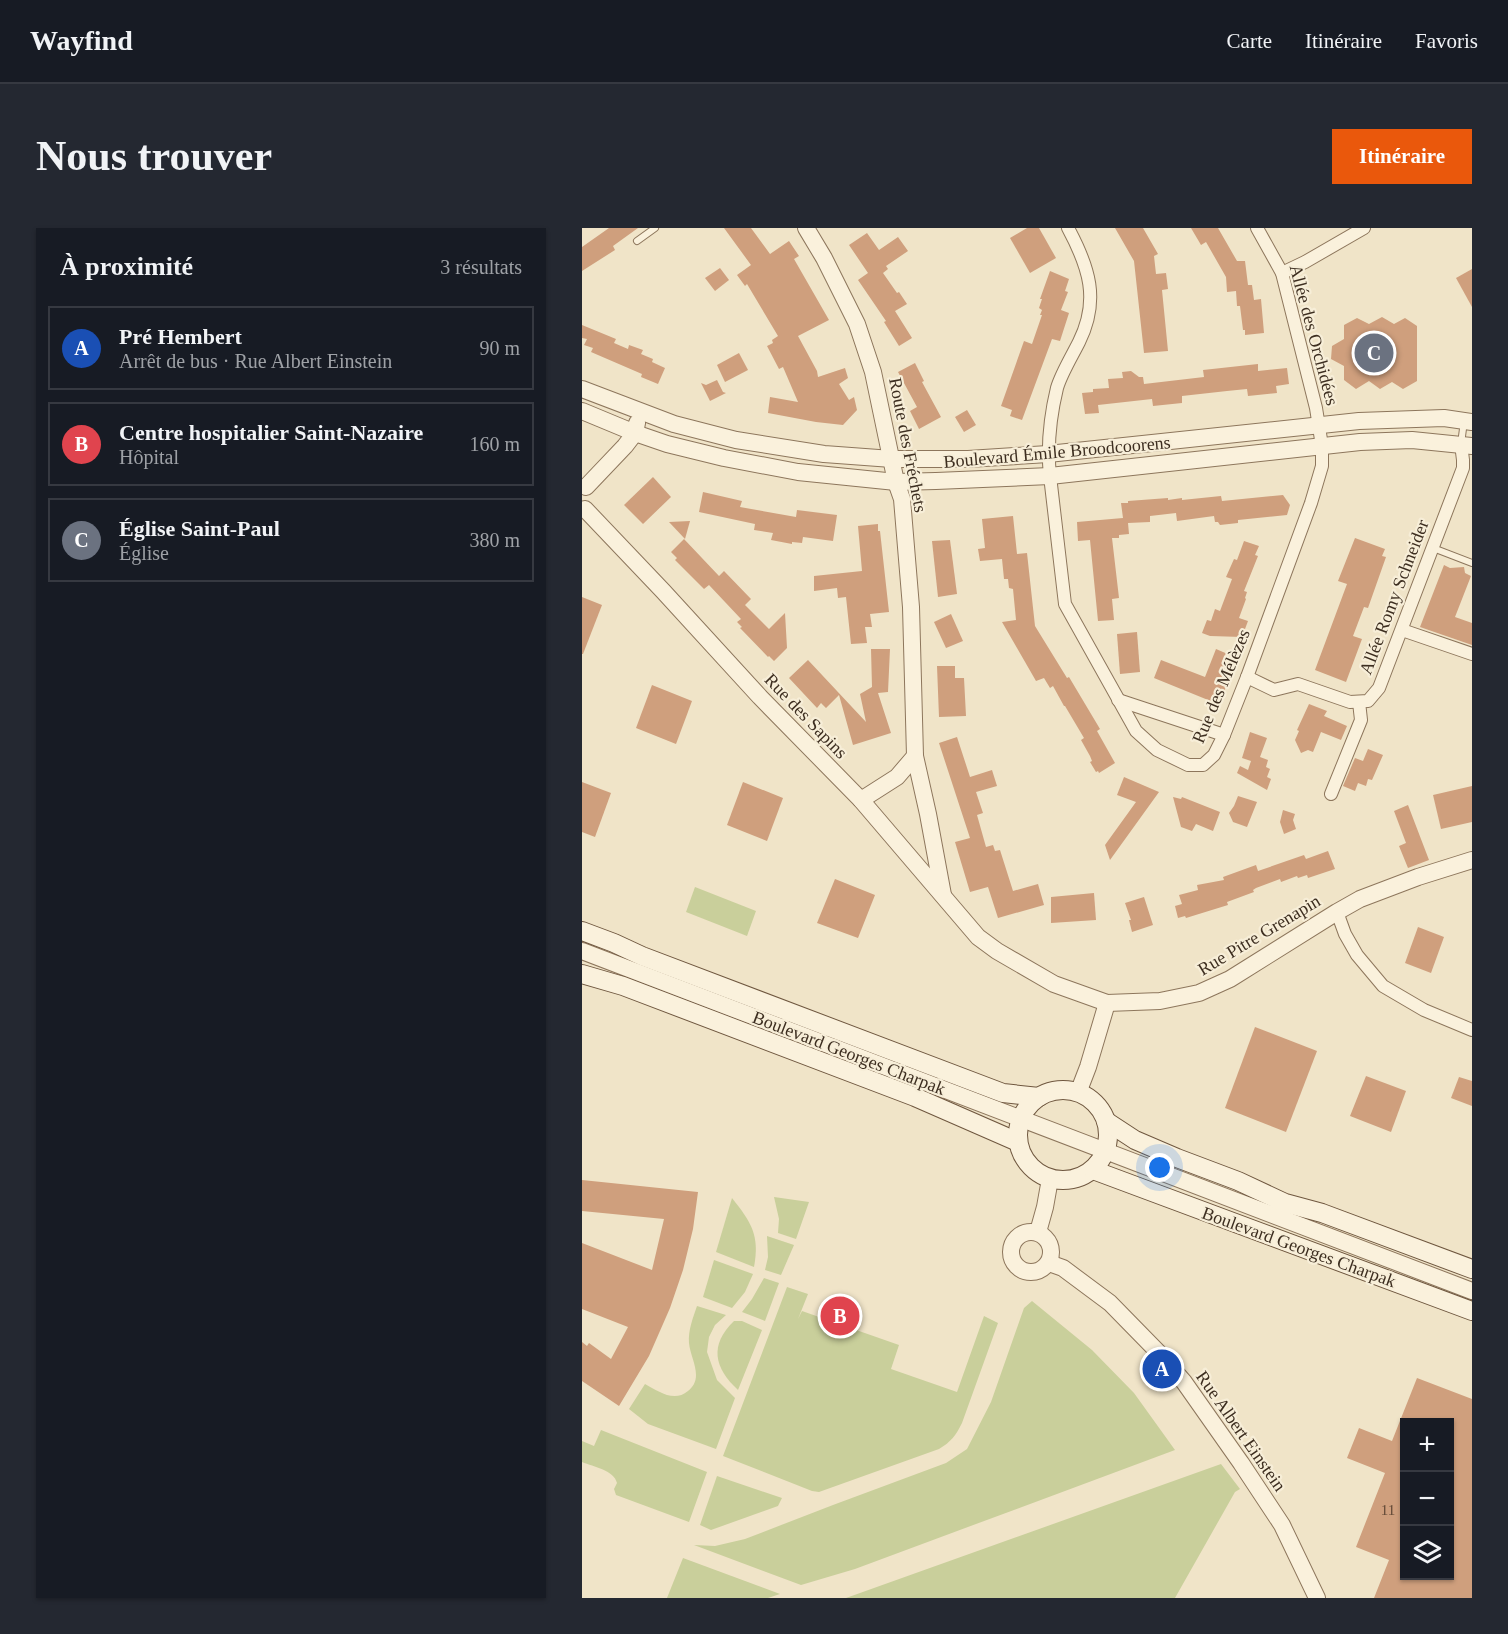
<!DOCTYPE html>
<html lang="fr">
<head>
<meta charset="utf-8">
<style>
  :root { --surface:#171b24; --page:#242831; --text:#f1f3f6; --muted:#9ea1a6; --line:#363941; --accent:#ea580c }
  body { margin:0; font-family:Georgia,serif; background:var(--page); color:var(--text) }
  .controls { position:absolute; right:18px; bottom:18px; display:grid; overflow:hidden; border-radius:0px; box-shadow:0 2px 4px #0004 }
  .controls button { width:54px; height:54px; display:grid; place-items:center; padding:0; border:0; border-bottom:2px solid var(--line); background:var(--surface); color:var(--text); font:30px sans-serif }
  .you { position:absolute; left:578px; top:940px; width:21px; height:21px; margin:-15px; border:4px solid #fff; border-radius:50%; background:#1a73e8; box-shadow:0 0 0 9px #1a73e833 }
  .badge { display:grid; place-items:center; width:39px; height:39px; border-radius:50%; background:var(--accent); color:#fff; font-size:20px; font-weight:700 }
  .pin { position:absolute; translate:-50% -50%; border:3px solid #fff; box-shadow:0 2px 6px #0006 }
  .list { margin:0; padding:0; list-style:none }
  h2 { display:flex; justify-content:space-between; align-items:center; height:78px; margin:0; padding:0 24px; font-size:26px }
  h2 small { font-size:20px; font-weight:400; color:var(--muted) }
  .list li { display:grid; grid-template-columns:39px 1fr auto; gap:18px; align-items:center; box-sizing:border-box; height:84px; margin:0 12px 12px; padding:0 12px; border:2px solid var(--line); border-radius:0px }
  .list b { display:block; font-size:22px; white-space:nowrap }
  .list p { margin:0; font-size:20px; white-space:nowrap; color:var(--muted) }
  .list em { font-size:20px; font-style:normal; color:var(--muted) }
  .icon { flex:none; width:33px; height:33px; fill:none; stroke:currentColor; stroke-width:2; stroke-linecap:round; stroke-linejoin:round }
  .map { position:relative; flex:none; width:890px; height:1370px; overflow:hidden; border-radius:0px }
  header { display:flex; align-items:center; gap:36px; box-sizing:border-box; height:84px; padding:0 30px; background:var(--surface); border-bottom:2px solid var(--line) }
  header strong { font-size:28px }
  nav { display:flex; gap:33px; margin-inline-start:auto; font-size:21px }
  .intro { display:flex; align-items:center; justify-content:space-between; box-sizing:border-box; height:144px; padding:0 36px }
  h1 { margin:0; font-size:42px }
  .button { padding:15px 27px; border-radius:0px; background:var(--accent); color:#fff; font-size:21px; font-weight:700 }
  main { display:flex; gap:36px; padding:0 36px }
  aside { flex:1; background:var(--surface); border-radius:0px; box-shadow:0 2px 4px #0004 }
  .map>svg:first-child { display:block }
</style>
</head>
<body>
<header>
<strong>Wayfind</strong>
<nav><a>Carte</a><a>Itinéraire</a><a>Favoris</a></nav>
</header>
<div class="intro"><h1>Nous trouver</h1><a class="button">Itinéraire</a></div>
<main>
<aside>
<h2>À proximité<small>3 résultats</small></h2>
<ul class="list">
<li><span class="badge" style="background:#1a4fb4">A</span><div><b>Pré Hembert</b><p>Arrêt de bus · Rue Albert Einstein</p></div><em>90 m</em></li>
<li><span class="badge" style="background:#e0444e">B</span><div><b>Centre hospitalier Saint-Nazaire</b><p>Hôpital</p></div><em>160 m</em></li>
<li><span class="badge" style="background:#6b7280">C</span><div><b>Église Saint-Paul</b><p>Église</p></div><em>380 m</em></li>
</ul>
</aside>
<div class="map">
<svg width="890" height="1370" viewBox="0 0 890 1370">
  <rect width="100%" height="100%" fill="#f0e4c8"/>
  <g fill="#c9cf9b">
    <path d="M113,659L174,683L165,708L104,684Z"/>
    <path d="M192,969L227,974L214,1011L196,1005L197,991Z"/>
    <path d="M150,970C169,994 178,1007 172,1039L134,1024Z"/>
    <path d="M185,1008L212,1017L199,1047L183,1042L186,1029Z"/>
    <path d="M132,1032L171,1046L163,1064L150,1080L121,1069Z"/>
    <path d="M182,1050L197,1055L183,1093L160,1084L170,1071Z"/>
    <path d="M205,1059L226,1066L216,1091L220,1083L317,1117L309,1141L375,1164L402,1088L416,1095L380,1195C374,1207 369,1214 357,1221L237,1264L230,1263L141,1228Z"/>
    <path d="M450,1073L510,1122L552,1165L593,1222L273,1341L219,1357L112,1317L133,1318L163,1311L251,1277L364,1235L385,1221L409,1174L442,1080Z"/>
    <path d="M115,1078L144,1087L133,1097L127,1109L125,1124L135,1152L153,1170L134,1221L66,1196L47,1181L63,1156C76,1163 92,1175 106,1163C111,1159 114,1154 114,1147C114,1136 108,1126 107,1115C106,1102 111,1090 115,1078Z"/>
    <path d="M152,1093H160L180,1102L156,1162C132,1140 127,1117 152,1093Z"/>
    <path d="M19,1202L125,1244L107,1294L34,1267L32,1261L35,1255C32,1242 12,1239 0,1234V1213L12,1218Z"/>
    <path d="M639,1236L658,1261L653,1264L593,1370H264Z"/>
    <path d="M135,1248L200,1270L196,1278L129,1302L118,1297Z"/>
    <path d="M101,1330L198,1366L186,1370H85Z"/>
  </g>
  <g fill="#cf9f7d" fill-rule="evenodd">
    <path d="M27,0H56L31,18L33,22L0,43V19Z"/>
    <path d="M142,0H169L188,26L207,13L217,28L212,31L247,92L216,108L235,143L236,149L263,140L266,150L257,156L267,172L272,169L275,182L261,197L234,194L186,185L188,169L216,174L201,139L197,141L185,118L191,115L190,112L196,108L165,56L163,58L155,47L169,37Z"/>
    <path d="M445,0H457L474,30L448,45L428,10Z"/>
    <path d="M533,0H561L576,26L572,28L574,46L584,45L586,61L580,62L586,123L562,125L552,33Z"/>
    <path d="M609,0H636L655,33H663L666,57H670L672,72L679,71L682,105L663,107V102H661L658,78H655L654,63L645,64L644,49L624,14L619,17Z"/>
    <path d="M285,5L297,22L316,9L326,23L304,38L306,41L301,45L315,65L317,64L325,76L313,83L330,110L317,118L302,94L304,93L276,52L286,45L267,17Z"/>
    <path d="M138,40L147,52L133,63L123,50Z"/>
    <path d="M890,41V79L874,50Z"/>
    <path d="M468,43L487,51L483,63L486,64L479,82L487,85L478,113L470,111L440,192L428,188L430,182L419,178L442,113L450,116L460,87H458L460,82L457,80L460,71H458Z"/>
    <path d="M800,89L812,96L823,90L835,98V153L821,161L810,154L798,161L787,153L774,161L762,152V138L749,131L750,118L762,111V97L775,90L787,96Z"/>
    <path d="M0,97L34,111L32,115L46,121L47,117L61,122L59,126L71,131L70,134L83,140L76,156L59,149L60,146L9,124L11,120L2,117L5,111L0,110Z"/>
    <path d="M157,125L166,142L143,154L135,137Z"/>
    <path d="M333,135L342,153L340,154L359,189L337,201L328,183L335,179L316,144Z"/>
    <path d="M676,136V143L705,140L707,156L694,158L695,165L666,168L665,161L645,163L600,168V175L571,178L570,171L516,177L517,185L503,186L500,165L511,164V161L527,160L526,151L541,150L540,144L549,143L557,149H561L562,156L622,149L621,142Z"/>
    <path d="M135,152L141,164L144,165L128,173L119,155L124,157Z"/>
    <path d="M385,182L394,197L382,204L373,189Z"/>
    <path d="M71,249L89,269L61,296L42,277Z"/>
    <path d="M121,264L160,273L158,279L214,289L215,282L255,287L251,313L221,309L220,315L210,314V316L189,312L191,305L172,302L173,296L117,284Z"/>
    <path d="M701,267L708,277L705,287L656,292V295L638,297L636,294H633L632,288L595,293L594,285L568,288V294L546,295L547,306L537,307V310H530L537,370L530,371L532,392L516,393L508,312L496,313L495,294L541,290L539,275H546V273L586,270V272L600,270V272L639,268L640,273Z"/>
    <path d="M431,288L435,326L445,325L453,398L485,450L487,449L518,501L515,503L533,535L517,545L516,543L514,544L508,534L510,533L508,528L499,512L502,510L483,478H482L471,458L468,460L462,450L454,453L420,394L434,392L431,361L427,360L426,351H422L420,331L398,333L396,321L403,320L400,291Z"/>
    <path d="M108,293L103,311L87,294Z"/>
    <path d="M296,296V303H298L307,384L288,386L290,399H283L285,415L269,416L264,369L256,370L255,360L232,363V348L280,343L276,298Z"/>
    <path d="M773,310L803,321L800,328L804,329L786,380L782,379L771,408L780,411L764,454L733,442L765,356L756,353Z"/>
    <path d="M102,311L137,348L142,343L169,371L163,377L187,401L203,385L205,420L192,433L187,428L186,429L158,400L160,399L155,394L159,391L127,357L122,361L93,332L95,330L89,324Z"/>
    <path d="M368,312L375,366L356,369L350,313Z"/>
    <path d="M662,313L677,318L673,327L676,328L662,363L665,364L663,370L664,371L657,390L666,393L660,409L628,408L620,405L625,392L629,393L633,381L638,383L650,351L644,349L652,331L655,332Z"/>
    <path d="M862,337L868,340L882,339L883,345L889,348L873,389L890,395V417L838,399Z"/>
    <path d="M0,369L20,377L1,426H0Z"/>
    <path d="M369,386L381,413L364,420L352,394Z"/>
    <path d="M555,404L558,444L538,446L535,406Z"/>
    <path d="M289,421H308L306,464L296,465L309,505L271,517L257,467L244,480L239,475L235,480L207,450L226,432L284,494L278,466L290,459Z"/>
    <path d="M634,421L648,427L637,456L644,459L638,474L632,471L631,474L572,450L579,432L623,449Z"/>
    <path d="M355,438H373V450H382L384,488L357,489Z"/>
    <path d="M70,457L110,473L94,516L54,500Z"/>
    <path d="M727,476L745,483L742,488L765,498L759,512L739,504L731,524L726,522L719,525L713,512L717,503L715,502Z"/>
    <path d="M668,504L685,510L678,529L686,532L684,539L688,541L685,549L689,551L685,562L655,545L658,538L666,542L669,533L660,530Z"/>
    <path d="M375,509L388,549L410,542L415,558L394,564L401,585L395,587L404,619L411,617L413,623L418,622L431,663L456,656L462,677L416,690L406,659L388,664L373,614L388,610L357,515Z"/>
    <path d="M786,521L801,527L790,552L786,551L784,558L776,555L773,563L761,558L773,530L781,533Z"/>
    <path d="M542,549L577,564L528,632L523,617L554,574L535,567Z"/>
    <path d="M0,554L29,565L13,609L0,604Z"/>
    <path d="M161,554L201,570L185,613L145,597Z"/>
    <path d="M890,558V594L859,601L851,567Z"/>
    <path d="M656,568L675,574L665,599L651,594L647,585L652,578Z"/>
    <path d="M591,569L599,571L600,569L638,584L631,603L614,596L610,603L599,599Z"/>
    <path d="M826,577L847,632L826,640L817,618L824,615L812,583Z"/>
    <path d="M701,582L713,586L711,592L714,601L702,606L698,594Z"/>
    <path d="M746,623L753,641L726,650L725,647L716,650L715,648L699,654L698,651L674,660L671,662L672,664L645,674L646,677L604,690L603,688L596,690L593,678L600,676L597,667L616,662L615,657L642,652L641,649L674,637L676,643L722,627L724,631Z"/>
    <path d="M253,651L293,667L276,710L235,695Z"/>
    <path d="M512,665L514,692L469,695V669Z"/>
    <path d="M562,669L571,697L550,704L547,692H549L543,675Z"/>
    <path d="M836,699L862,709L849,745L823,735Z"/>
    <path d="M673,799L735,823L704,904L643,880Z"/>
    <path d="M784,848L824,863L809,904L768,888Z"/>
    <path d="M877,849L890,853V878L869,870Z"/>
    <path d="M0,952L116,964L111,1001L101,1042L88,1080L67,1128L37,1178L0,1153V1114L5,1118L7,1115L29,1131L46,1099L0,1081V1015L70,1042L82,991L0,983Z"/>
    <path d="M835,1150L890,1171V1370H792L807,1332L774,1319L803,1245L765,1230L777,1200L810,1213ZM822,1194H867V1347H822Z"/>
  </g>
  <g fill="none" stroke-linecap="round" stroke-linejoin="round">
    <g stroke="#8d765c" stroke-width="8">
      <g id="service">
        <path d="M55,13L73,0"/>
        <path d="M879,216L882,193"/>
        <path d="M851,320L890,335"/>
      </g>
    </g>
    <g stroke="#8d765c" stroke-width="14">
      <g id="minor">
        <path d="M486,0C507,39 518,72 497,114C490,128 479,146 475,160C468,189 465,219 468,248L483,376L554,503L575,522L606,537H621L632,527L642,507L665,449L729,275L740,238V218L734,180L700,45L675,0"/>
        <path d="M700,45L723,34L782,0"/>
        <path d="M820,402L890,426"/>
        <path d="M665,449L692,462L716,456L768,474L786,473L797,460L881,240V232L879,216"/>
        <path d="M536,472L642,507"/>
        <path d="M749,566L779,492L777,474"/>
        <path d="M755,684L763,706L775,727L801,758L842,782L890,802"/>
      </g>
    </g>
    <g stroke="#8d765c" stroke-width="18">
      <g id="tertiary">
        <path d="M224,0L242,30L275,96L291,144L314,254L320,271L329,379L333,528L346,586L361,667"/>
        <path d="M0,161L92,196L154,212L242,226L310,231H386L466,226L777,193L862,190L890,194"/>
        <path d="M0,183L53,205L85,216L142,230L216,244L314,254L354,253L468,248L778,214L830,212L890,218"/>
        <path d="M4,259L43,218L53,205L55,195"/>
        <path d="M3,281L81,363L178,469L279,572L396,709L415,723L472,756L525,775L578,773L617,765L648,751L755,684L778,671L836,649L890,632"/>
        <path d="M279,572L315,549L333,528"/>
        <path d="M0,723L890,1063"/>
        <path d="M496,865L506,839L525,775"/>
        <circle cx="449" cy="1024" r="20"/>
        <path d="M456,1004L463,979L468,951"/>
        <path d="M467,1035L481,1040L528,1075L575,1123L602,1154L659,1235L700,1297L735,1370"/>
      </g>
    </g>
    <g stroke="#6f573f" stroke-width="20">
      <g id="secondary">
        <path d="M0,703L32,715L60,728L421,865L457,869"/>
        <path d="M0,746L41,758L333,869L436,914"/>
        <circle cx="481" cy="907" r="45"/>
        <path d="M524,893L553,912L595,930L656,953L703,975L740,985L890,1041"/>
        <path d="M511,942L890,1083"/>
      </g>
    </g>
    <use href="#service" stroke="#faf1dc" stroke-width="6"/>
    <use href="#minor" stroke="#faf1dc" stroke-width="12"/>
    <use href="#tertiary" stroke="#faf1dc" stroke-width="16"/>
    <use href="#secondary" stroke="#faf1dc" stroke-width="18"/>
  </g>
  <g text-anchor="middle" dominant-baseline="central" stroke-width="4.5" stroke-linejoin="round" paint-order="stroke">
    <g font-size="15" fill="#624a37">
      <text x="806" y="1282">11</text>
    </g>
    <g font-size="18" fill="#3d2e20" stroke="#f7eed8">
      <text transform="translate(732 107) rotate(75)">Allée des Orchidées</text>
      <text transform="translate(326 217) rotate(79)">Route des Fréchets</text>
      <text transform="translate(475 224) rotate(-5)">Boulevard Émile Broodcoorens</text>
      <text transform="translate(812 369) rotate(-69)">Allée Romy Schneider</text>
      <text transform="translate(639 458) rotate(-67)">Rue des Mélèzes</text>
      <text transform="translate(224 488) rotate(46)">Rue des Sapins</text>
      <text transform="translate(677 707) rotate(-31)">Rue Pitre Grenapin</text>
      <text transform="translate(267 825) rotate(21)">Boulevard Georges Charpak</text>
      <text transform="translate(717 1019) rotate(20)">Boulevard Georges Charpak</text>
      <text transform="translate(659 1203) rotate(55)">Rue Albert Einstein</text>
    </g>
  </g>
</svg>
<div class="controls">
<button>+</button>
<button>−</button>
<button><svg class="icon" aria-label="layers" viewBox="0 0 24 24"><path d="M12 4l9 5-9 5-9-5zM3 14l9 5 9-5"/></svg></button>
</div>
<div class="you"></div>
<div class="pin badge" style="left:580px;top:1141px;background:#1a4fb4">A</div>
<div class="pin badge" style="left:258px;top:1088px;background:#e0444e">B</div>
<div class="pin badge" style="left:792px;top:125px;background:#6b7280">C</div>
</div>
</main>
</body>
</html>
